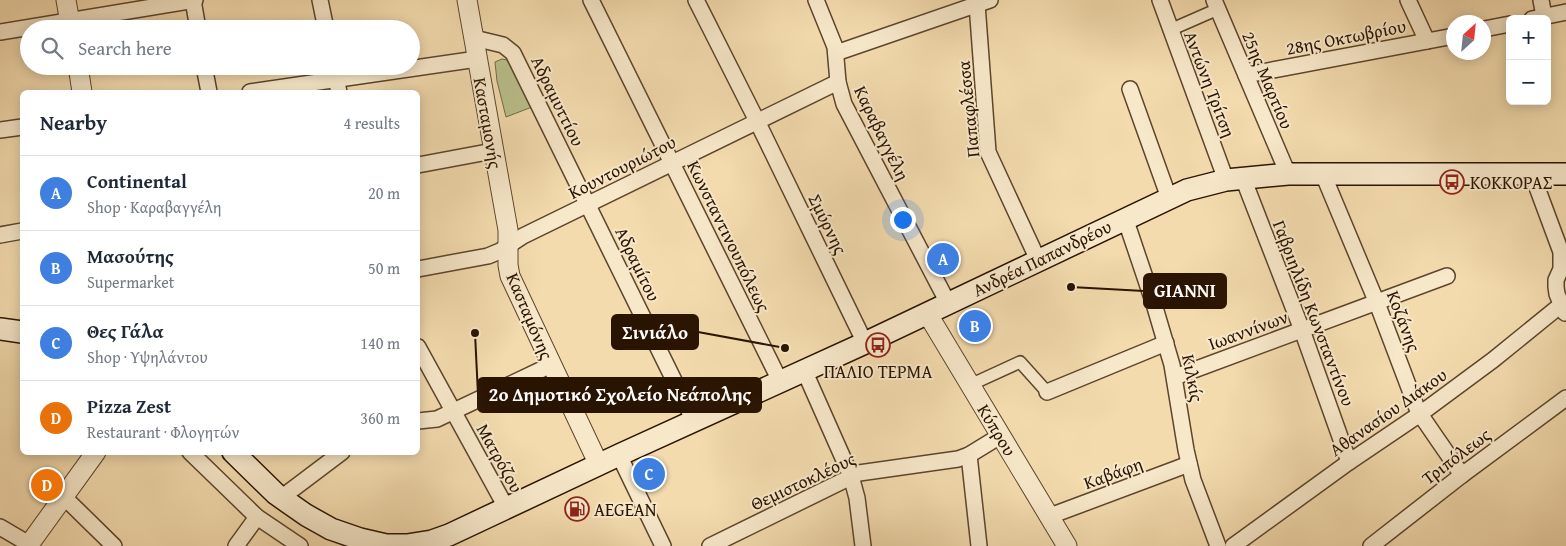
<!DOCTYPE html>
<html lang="en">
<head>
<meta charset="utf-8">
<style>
  :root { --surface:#fff; --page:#f2f2f3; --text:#1f2937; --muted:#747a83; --line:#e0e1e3; --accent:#8f2418 }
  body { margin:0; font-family:"Gentium Book Plus",serif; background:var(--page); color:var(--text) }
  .controls { position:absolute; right:15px; top:15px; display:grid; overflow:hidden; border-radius:8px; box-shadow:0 2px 12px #0003 }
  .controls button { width:45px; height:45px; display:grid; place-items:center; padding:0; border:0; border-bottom:1px solid var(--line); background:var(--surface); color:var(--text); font:25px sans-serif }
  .compass { position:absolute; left:1446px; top:15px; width:45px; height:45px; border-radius:50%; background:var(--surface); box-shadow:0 2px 12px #0003; rotate:27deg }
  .you { position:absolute; left:902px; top:219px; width:18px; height:18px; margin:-12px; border:4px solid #fff; border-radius:50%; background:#1a73e8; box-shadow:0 0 0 8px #1a73e833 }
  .badge { display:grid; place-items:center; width:32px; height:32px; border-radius:50%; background:var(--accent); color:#fff; font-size:16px; font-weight:700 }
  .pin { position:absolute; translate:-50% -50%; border:2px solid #fff; box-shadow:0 1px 5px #0006 }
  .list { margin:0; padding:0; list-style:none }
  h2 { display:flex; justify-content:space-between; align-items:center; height:65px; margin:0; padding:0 20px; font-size:21px }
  h2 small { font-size:16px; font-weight:400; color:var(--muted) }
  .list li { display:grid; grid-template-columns:32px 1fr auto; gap:15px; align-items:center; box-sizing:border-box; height:75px; padding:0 20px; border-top:1px solid var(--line) }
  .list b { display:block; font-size:19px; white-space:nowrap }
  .list p { margin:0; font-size:16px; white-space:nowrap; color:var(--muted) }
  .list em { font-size:16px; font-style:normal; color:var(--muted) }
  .icon { flex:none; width:28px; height:28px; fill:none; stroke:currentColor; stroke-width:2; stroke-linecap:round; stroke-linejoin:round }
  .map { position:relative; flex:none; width:1566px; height:546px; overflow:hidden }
  .search { position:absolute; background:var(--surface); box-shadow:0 2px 12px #0003; left:20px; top:20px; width:400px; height:55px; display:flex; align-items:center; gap:12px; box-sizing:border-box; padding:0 18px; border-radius:28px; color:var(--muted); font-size:19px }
  .panel { position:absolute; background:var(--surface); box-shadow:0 2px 12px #0003; left:20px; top:90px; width:400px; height:365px; border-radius:8px }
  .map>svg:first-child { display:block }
</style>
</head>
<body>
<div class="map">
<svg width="1566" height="546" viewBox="0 0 1566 546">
  <rect width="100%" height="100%" fill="#f3dbae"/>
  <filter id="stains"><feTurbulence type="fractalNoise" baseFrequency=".004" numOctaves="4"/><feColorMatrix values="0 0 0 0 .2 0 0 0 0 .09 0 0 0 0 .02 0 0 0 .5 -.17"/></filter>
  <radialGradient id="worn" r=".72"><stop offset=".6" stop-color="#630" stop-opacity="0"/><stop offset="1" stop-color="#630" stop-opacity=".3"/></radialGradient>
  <path fill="#bac08b" stroke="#726a46" d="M502,59L507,60L532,107L506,117L497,81L495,62Z"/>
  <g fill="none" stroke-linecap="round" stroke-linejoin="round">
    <g stroke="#5c452c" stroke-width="14">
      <g id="pedestrian">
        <path d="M1170,30L1218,9"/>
        <path d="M970,385L1020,362L1047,392"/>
      </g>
    </g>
    <g stroke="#5c452c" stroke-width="18">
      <g id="minor">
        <path d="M193,0L198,29"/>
        <path d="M320,0L326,29"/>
        <path d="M591,0L780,381"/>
        <path d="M696,0L757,121L865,343"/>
        <path d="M816,0L835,47L838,82L844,104L948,303"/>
        <path d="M1160,0L1226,180"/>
        <path d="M1214,0L1288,174"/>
        <path d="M1408,0L1427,41"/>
        <path d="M1541,0L1544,16"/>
        <path d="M977,4L988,152L1038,260"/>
        <path d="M1532,19L1566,12"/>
        <path d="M1484,29L1510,24"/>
        <path d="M0,32L195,0"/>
        <path d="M474,38L503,45L513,53L694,421"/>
        <path d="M836,53L990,0"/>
        <path d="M204,66L209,92"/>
        <path d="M333,66L339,92"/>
        <path d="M1246,75L1454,36"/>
        <path d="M1130,89L1169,198"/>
        <path d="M250,92L477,59"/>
        <path d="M0,130L22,127"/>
        <path d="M418,165L493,151"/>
        <path d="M1323,174L1377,303L1416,406L1420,414L1462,475"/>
        <path d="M1532,174L1561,252V269L1556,280V287L1557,294L1565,313"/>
        <path d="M1243,178L1302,330L1349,462"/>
        <path d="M1125,218L1154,304L1172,365L1186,450L1193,480L1218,546"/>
        <path d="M0,235L22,231"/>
        <path d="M418,269L488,256L500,251L523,236L838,82"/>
        <path d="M418,347L507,509"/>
        <path d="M804,370L851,476L857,498L863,546"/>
        <path d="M1175,377L1447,276"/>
        <path d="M1047,392L1166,343"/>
        <path d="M418,421L437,419L551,365"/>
        <path d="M190,452L257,517L300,546"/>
        <path d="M619,455L663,546"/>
        <path d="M969,455L979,546"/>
        <path d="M63,496L114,546"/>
        <path d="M281,498L342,452"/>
        <path d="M1050,516L1189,464"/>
        <path d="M0,527L29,544"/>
        <path d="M236,546L257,517"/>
        <path d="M710,546L859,473L958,459L969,455L1000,436"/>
        <path d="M1233,546L1349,462L1420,414L1493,360L1562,304"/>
        <path d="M1371,546L1462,475L1566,398"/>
      </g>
    </g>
    <g stroke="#5c452c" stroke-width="21">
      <g id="tertiary">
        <path d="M66,0L71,29"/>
        <path d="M467,0L508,230V265L510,276L599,465"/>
        <path d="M78,66L82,92"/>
        <path d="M927,313L1067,546"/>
        <path d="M28,546L96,452"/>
      </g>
    </g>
    <g stroke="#291301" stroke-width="24">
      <g id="secondary">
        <path d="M0,329L22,332"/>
        <path d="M233,452L276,494L306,515L331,529L360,539L386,545H407L432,541L449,535L619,455L865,343L1187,190L1226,180L1288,174H1566"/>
      </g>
    </g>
    <use href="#pedestrian" stroke="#f7e8ca" stroke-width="11"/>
    <use href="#minor" stroke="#f7e8ca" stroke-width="15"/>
    <use href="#tertiary" stroke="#f7e8ca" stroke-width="19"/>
    <use href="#secondary" stroke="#f7e8ca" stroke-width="21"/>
  </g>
  <defs>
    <g id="bus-ring" transform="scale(1.25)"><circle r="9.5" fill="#f7e8ca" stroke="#8f2418" stroke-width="1.5"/><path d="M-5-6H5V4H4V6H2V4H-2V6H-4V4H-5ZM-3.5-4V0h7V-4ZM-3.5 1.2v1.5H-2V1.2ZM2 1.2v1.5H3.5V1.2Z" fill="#8f2418"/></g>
    <g id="fuel-ring" transform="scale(1.25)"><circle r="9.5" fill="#f7e8ca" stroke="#8f2418" stroke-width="1.5"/><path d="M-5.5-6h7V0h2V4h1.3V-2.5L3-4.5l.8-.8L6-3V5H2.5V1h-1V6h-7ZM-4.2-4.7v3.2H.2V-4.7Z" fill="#8f2418"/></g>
  </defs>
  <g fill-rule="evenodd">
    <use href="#bus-ring" x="1452" y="182"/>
    <use href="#bus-ring" x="878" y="345"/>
    <use href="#fuel-ring" x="577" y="509"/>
  </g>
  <g text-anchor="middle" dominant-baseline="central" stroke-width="4" stroke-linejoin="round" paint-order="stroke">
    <g font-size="18" fill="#291301" stroke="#f7e8ca">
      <text transform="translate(1346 37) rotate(-11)">28ης Οκτωβρίου</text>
      <text transform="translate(1268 80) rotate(67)">25ης Μαρτίου</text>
      <text transform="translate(1210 84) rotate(69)">Αντώνη Τρίτση</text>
      <text transform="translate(558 101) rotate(64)">Αδραμυττίου</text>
      <text transform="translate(968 109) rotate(-96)">Παπαφλέσσα</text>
      <text transform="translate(488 123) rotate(80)">Κασταμονής</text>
      <text transform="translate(882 133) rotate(64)">Καραβαγγέλη</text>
      <text transform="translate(622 167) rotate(-27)">Κουντουριώτου</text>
      <text transform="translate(828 224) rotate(64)">Σμύρνης</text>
      <text transform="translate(729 236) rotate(64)">Κωνσταντινουπόλεως</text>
      <text transform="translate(1042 258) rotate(-26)">Ανδρέα Παπανδρέου</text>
      <text transform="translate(638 264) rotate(64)">Αδραμίτου</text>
      <text transform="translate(1314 313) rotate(69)">Γαβριηλίδη Κωνσταντίνου</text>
      <text transform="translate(530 316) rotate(67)">Κασταμόνης</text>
      <text transform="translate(1404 321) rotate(69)">Κοζάνης</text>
      <text transform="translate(1248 330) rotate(-20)">Ιωαννίνων</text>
      <text transform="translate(1193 378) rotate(79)">Κιλκίς</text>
      <text transform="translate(1388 412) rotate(-35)">Αθανασίου Διάκου</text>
      <text transform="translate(997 430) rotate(59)">Κύπρου</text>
      <text transform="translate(1456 456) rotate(-37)">Τριπόλεως</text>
      <text transform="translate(500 458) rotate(61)">Ματρόζου</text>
      <text transform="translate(1113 473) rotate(-20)">Καβάφη</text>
      <text transform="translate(803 481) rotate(-25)">Θεμιστοκλέους</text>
    </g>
    <g font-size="18" fill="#291301" stroke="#f7e8ca" text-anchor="start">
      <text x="1470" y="182">ΚΟΚΚΟΡΑΣ</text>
      <text x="878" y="371" text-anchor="middle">ΠΑΛΙΟ ΤΕΡΜΑ</text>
      <text x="594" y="509">AEGEAN</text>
    </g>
  </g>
  <path fill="none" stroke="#291301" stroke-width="2" d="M1071 287L1144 291M785 348L698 332M475 333L478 395"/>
  <g fill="#291301" stroke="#f7e8ca" stroke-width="2">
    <circle cx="1071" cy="287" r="5"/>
    <circle cx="785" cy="348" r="5"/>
    <circle cx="475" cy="333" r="5"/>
  </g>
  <g fill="#291301" stroke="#291301" stroke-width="2">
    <rect x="1144" y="274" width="82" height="34" rx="5"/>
    <rect x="612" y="315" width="86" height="34" rx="5"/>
    <rect x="478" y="378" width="283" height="34" rx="5"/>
  </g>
  <g font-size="19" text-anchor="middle" font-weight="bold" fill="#fff">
    <text x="1185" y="297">GIANNI</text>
    <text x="655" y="339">Σινιάλο</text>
    <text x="620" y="401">2ο Δημοτικό Σχολείο Νεάπολης</text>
  </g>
  <rect width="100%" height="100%" filter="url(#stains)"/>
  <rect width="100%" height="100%" fill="url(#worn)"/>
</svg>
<div class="controls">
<button>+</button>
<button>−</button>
</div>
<svg class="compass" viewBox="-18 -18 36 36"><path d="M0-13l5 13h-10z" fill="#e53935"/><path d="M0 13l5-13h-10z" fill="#747a83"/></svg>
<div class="you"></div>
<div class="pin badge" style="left:943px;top:259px;background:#3f7fe0">A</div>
<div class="pin badge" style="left:975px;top:326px;background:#3f7fe0">B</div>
<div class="pin badge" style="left:649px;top:474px;background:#3f7fe0">C</div>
<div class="pin badge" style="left:47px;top:485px;background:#e8710a">D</div>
<div class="search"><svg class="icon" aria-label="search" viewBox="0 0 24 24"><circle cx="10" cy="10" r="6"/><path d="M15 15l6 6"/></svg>Search here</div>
<section class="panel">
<h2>Nearby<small>4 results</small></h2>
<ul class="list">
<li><span class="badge" style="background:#3f7fe0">A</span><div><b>Continental</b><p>Shop · Καραβαγγέλη</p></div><em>20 m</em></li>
<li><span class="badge" style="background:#3f7fe0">B</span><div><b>Μασούτης</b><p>Supermarket</p></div><em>50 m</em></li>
<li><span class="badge" style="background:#3f7fe0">C</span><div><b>Θες Γάλα</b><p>Shop · Υψηλάντου</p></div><em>140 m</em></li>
<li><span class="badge" style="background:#e8710a">D</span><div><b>Pizza Zest</b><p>Restaurant · Φλογητών</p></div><em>360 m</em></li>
</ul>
</section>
</div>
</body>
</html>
